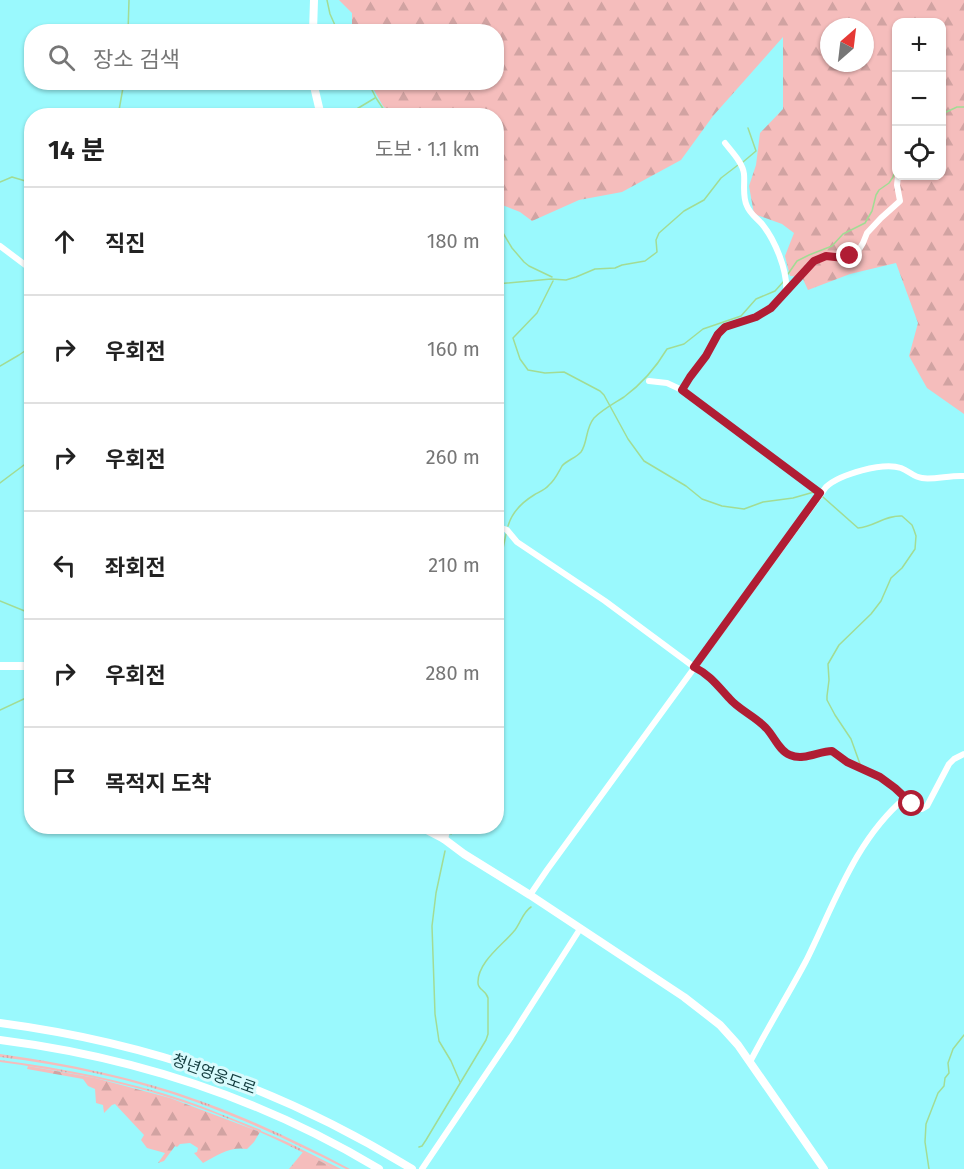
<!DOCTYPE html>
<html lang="ko">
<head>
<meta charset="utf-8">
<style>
  :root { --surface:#fff; --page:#f2f2f2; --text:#222; --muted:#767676; --line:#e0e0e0 }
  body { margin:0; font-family:"Fira Sans","Noto Sans KR",sans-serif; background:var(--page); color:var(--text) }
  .controls { position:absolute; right:18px; top:18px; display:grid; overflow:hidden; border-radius:12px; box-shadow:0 2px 4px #0004 }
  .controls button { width:54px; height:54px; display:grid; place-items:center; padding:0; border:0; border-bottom:2px solid var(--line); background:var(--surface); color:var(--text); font:30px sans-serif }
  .compass { position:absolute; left:820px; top:18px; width:54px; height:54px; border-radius:50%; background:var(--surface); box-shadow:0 2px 4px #0004; rotate:28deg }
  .stop { position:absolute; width:18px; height:18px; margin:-14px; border:4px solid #b01d34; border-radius:50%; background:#fff }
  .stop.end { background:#b01d34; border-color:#fff; box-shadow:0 2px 6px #0008 }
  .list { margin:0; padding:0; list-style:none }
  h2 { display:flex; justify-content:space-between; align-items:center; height:78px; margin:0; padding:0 24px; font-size:26px }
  h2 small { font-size:20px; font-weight:400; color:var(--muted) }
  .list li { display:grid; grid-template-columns:39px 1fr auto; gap:18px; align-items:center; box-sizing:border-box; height:108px; padding:0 24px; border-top:2px solid var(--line) }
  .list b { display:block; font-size:22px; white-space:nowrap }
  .list em { font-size:20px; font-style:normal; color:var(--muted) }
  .icon { flex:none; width:33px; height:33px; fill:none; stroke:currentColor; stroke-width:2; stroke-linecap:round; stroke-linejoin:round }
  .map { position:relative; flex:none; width:964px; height:1169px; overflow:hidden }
  .search { position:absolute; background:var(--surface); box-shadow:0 2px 4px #0004; left:24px; top:24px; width:480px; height:66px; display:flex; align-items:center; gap:15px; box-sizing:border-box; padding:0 21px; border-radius:24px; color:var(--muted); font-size:22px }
  .panel { position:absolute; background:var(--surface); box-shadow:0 2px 4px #0004; left:24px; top:108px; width:480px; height:726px; border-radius:24px }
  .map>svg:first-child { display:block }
</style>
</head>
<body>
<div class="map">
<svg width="964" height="1169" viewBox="0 0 964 1169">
  <defs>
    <pattern id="grass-tufts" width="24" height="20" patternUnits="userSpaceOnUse" patternTransform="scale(1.5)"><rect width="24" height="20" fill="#f5bdbc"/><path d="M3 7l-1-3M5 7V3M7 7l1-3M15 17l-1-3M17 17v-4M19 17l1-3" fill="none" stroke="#d1a3a2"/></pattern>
    <pattern id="forest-firs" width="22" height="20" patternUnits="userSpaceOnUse" patternTransform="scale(1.5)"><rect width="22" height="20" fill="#f5bdbc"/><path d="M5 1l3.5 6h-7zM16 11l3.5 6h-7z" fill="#d1a3a2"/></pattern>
  </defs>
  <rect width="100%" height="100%" fill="#9af9fd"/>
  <g fill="url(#grass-tufts)">
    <path d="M0,1054C80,1065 160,1083 234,1114C274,1130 312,1149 350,1169H346C297,1144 248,1121 196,1102C133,1079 66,1065 0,1057Z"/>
    <path d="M0,1060C62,1068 124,1080 184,1100C210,1109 235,1120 261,1130V1131L287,1142L341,1169H335C282,1141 228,1116 171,1098C115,1080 58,1070 0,1062Z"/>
  </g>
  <g fill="url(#forest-firs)" fill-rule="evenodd">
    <path d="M339,0H964V414L927,388L909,356L918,323L896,263L850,274L808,290L802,277L790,276L785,256L794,233L782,224L754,214L749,186L756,165L760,133L783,109V37L713,116L681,160L622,192L579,200L532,221L520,212L497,203L496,116L392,115L383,106L370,83L496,82V32L352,31V13ZM896,22H942V176H896ZM829,27H865V63H829Z"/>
    <path d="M28,1066L95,1078L170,1098L260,1132L254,1142L247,1149C231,1146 217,1155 203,1163L194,1153L197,1152L198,1148L190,1143L180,1144L177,1147L175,1146L164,1161L158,1163L165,1153L147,1148L141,1140L144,1135L115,1104L112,1105L104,1113L103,1105L96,1103L95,1089L88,1086L83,1079L27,1069Z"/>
    <path d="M303,1152L335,1169H289Z"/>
  </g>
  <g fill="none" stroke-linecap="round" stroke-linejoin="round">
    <g stroke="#a2dc94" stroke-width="1.5">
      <path d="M327,0L330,14L338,32"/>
      <path d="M128,32L129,0"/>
      <path d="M368,82L376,98L388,116"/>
      <path d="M942,114L957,107H964"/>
      <path d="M118,116L124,82"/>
      <path d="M345,116L375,98"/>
      <path d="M743,162L756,151L748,128"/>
      <path d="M0,182L12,177L32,183"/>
      <path d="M496,229L503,233L512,248L524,262L529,266L552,277"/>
      <path d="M788,274L797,261L809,255L832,246L843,234L865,223L872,211L876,195L879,190L889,183L893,177L896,167"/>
      <path d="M553,281L537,313L513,338L520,359L528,370L545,373L564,372L600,391L604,395L628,439L644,461L686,486L702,499L722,506L744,509L763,502L793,498L814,492"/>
      <path d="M496,284L551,279L566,280L576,277L595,269L615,268L622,265L645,261L657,252L656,240L659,233L684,211L704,200L721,178L738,165"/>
      <path d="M0,366L19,355L32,346"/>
      <path d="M0,483L32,459"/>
      <path d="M823,497L858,528C874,527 885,515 902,516L912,525L914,530L916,536L915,549L902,568L891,578L881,601L871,614L839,645L828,664L829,680L827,696V700L835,715L851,739L860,764"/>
      <path d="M508,526C512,512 521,503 534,495C539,492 545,490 549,485C555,480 558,473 562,466C567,460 576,458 581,452C588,442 585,429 594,418C603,409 613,404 624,397C643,383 655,369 667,349L684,344L703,329L741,316L756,299L775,291L784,281"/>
      <path d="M0,601L32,614"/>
      <path d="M496,628L501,604L499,575L500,563L506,534"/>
      <path d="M31,661V657"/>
      <path d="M0,710L28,697L32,691"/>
      <path d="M451,834L453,826"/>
      <path d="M445,851L436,893L432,926L435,1014L439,1041L451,1061L460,1082"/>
      <path d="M419,1147L422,1146L426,1140L486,1040L488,1034V998C486,990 478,990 478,983C477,962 504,944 515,930C521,922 523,912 531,907"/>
      <path d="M929,1169L925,1142L926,1124L938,1093L944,1086L945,1078L949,1073L948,1063L953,1049L964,1035"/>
    </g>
    <g stroke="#fff" stroke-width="6">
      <path d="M725,143C732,152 743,163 744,174C745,185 742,196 747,206C750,214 757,218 762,224C775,240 788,271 786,292"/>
      <path d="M0,246L32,270"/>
      <path d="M649,381L667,383L682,390L820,493"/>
      <path d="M682,390L690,377L706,356L718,334L725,327L756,317L771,308L814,261L826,256L844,258L857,253L863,243L867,233L881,218L900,201L897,185L898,176"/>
      <path d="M496,526L507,530L517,542L605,601L694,667C709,674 717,686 729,698C739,710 755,716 766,728C773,736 779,751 790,755C804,761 819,752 832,751L847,762L880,777L895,787L912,804L922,809L927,806L949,764L954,759L964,754"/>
      <path d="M530,895L547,870L826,487C840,474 883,462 901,468C909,471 914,477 922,478C933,480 951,475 964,476"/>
      <path d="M750,1062C768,1027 788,995 806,961C834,905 855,840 905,798"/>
      <path d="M422,1169L511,1037L580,929"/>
    </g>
    <g stroke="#fff" stroke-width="8">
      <path d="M313,32L314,0"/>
      <path d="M313,82L321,116"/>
      <path d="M0,666H32"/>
      <path d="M419,826L444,839L464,854L530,895L684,997L720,1025L738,1045L824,1169"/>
      <path d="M444,839L447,826"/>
    </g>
    <g stroke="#fff" stroke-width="8">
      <path d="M0,1023C151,1043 282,1089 412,1169"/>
      <path d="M0,1040C134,1057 263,1099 379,1169"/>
    </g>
  </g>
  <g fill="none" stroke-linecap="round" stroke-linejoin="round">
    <path stroke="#b01d34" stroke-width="8" d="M850,256L844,258L826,256L814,261L771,308L756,317L725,327L718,334L706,356L690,377L682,390L820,493L694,667C710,675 717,685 729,698C739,710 755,716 766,728C774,736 779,751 790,755C804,761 819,751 832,751L847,762L880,777L895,788L912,804"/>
  </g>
  <g text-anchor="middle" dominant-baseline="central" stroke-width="6" stroke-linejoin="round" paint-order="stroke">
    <g font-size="16" fill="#123b3d" stroke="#d8fbfd">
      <text transform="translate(214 1074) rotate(20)">청년영웅도로</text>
    </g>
  </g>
</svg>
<div class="controls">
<button>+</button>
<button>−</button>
<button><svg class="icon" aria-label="locate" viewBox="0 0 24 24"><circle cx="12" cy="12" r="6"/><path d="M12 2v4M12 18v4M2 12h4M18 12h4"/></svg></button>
</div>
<svg class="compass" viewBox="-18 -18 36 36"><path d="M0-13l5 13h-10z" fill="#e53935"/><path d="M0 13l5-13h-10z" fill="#767676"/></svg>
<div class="stop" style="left:912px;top:804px"></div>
<div class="stop end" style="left:850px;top:256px"></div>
<div class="search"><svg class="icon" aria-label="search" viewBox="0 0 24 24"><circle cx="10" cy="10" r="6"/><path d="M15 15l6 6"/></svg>장소 검색</div>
<section class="panel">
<h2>14 분<small>도보 · 1.1 km</small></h2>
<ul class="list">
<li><svg class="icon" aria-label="ahead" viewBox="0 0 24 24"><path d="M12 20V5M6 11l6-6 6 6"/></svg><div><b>직진</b></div><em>180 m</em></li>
<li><svg class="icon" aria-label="right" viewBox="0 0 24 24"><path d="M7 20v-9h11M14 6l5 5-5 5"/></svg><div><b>우회전</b></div><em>160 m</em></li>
<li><svg class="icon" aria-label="right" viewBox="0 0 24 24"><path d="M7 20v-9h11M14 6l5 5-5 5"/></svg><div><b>우회전</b></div><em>260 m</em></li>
<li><svg class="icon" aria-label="left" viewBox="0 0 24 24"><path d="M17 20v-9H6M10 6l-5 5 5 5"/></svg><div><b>좌회전</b></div><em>210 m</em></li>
<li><svg class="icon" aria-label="right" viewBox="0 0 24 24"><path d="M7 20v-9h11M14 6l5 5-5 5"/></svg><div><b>우회전</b></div><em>280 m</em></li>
<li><svg class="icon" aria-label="arrive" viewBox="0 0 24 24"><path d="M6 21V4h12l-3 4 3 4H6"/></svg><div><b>목적지 도착</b></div></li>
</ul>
</section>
</div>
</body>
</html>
